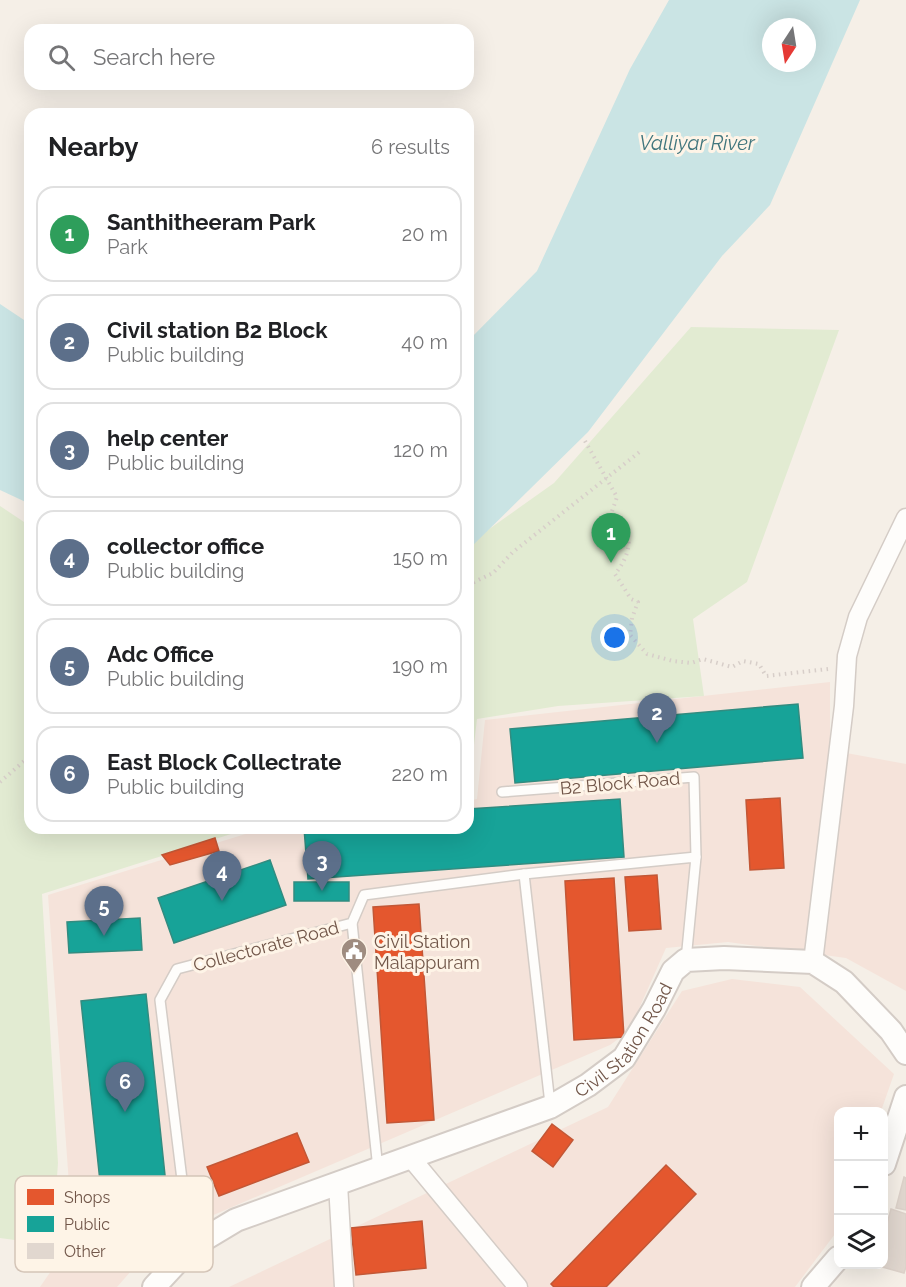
<!DOCTYPE html>
<html lang="en">
<head>
<meta charset="utf-8">
<style>
  :root { --surface:#fff; --page:#f6f6f6; --text:#202124; --muted:#757577; --line:#e0e0e0; --accent:#9f8c80 }
  body { margin:0; font-family:Raleway,sans-serif; background:var(--page); color:var(--text) }
  .controls { position:absolute; right:18px; bottom:18px; display:grid; overflow:hidden; border-radius:12px; box-shadow:0 6px 24px #0002 }
  .controls button { width:54px; height:54px; display:grid; place-items:center; padding:0; border:0; border-bottom:2px solid var(--line); background:var(--surface); color:var(--text); font:30px sans-serif }
  .compass { position:absolute; left:762px; top:18px; width:54px; height:54px; border-radius:50%; background:var(--surface); box-shadow:0 6px 24px #0002; rotate:192deg }
  .you { position:absolute; left:615px; top:638px; width:21px; height:21px; margin:-15px; border:4px solid #fff; border-radius:50%; background:#1a73e8; box-shadow:0 0 0 9px #1a73e833 }
  .badge { display:grid; place-items:center; width:39px; height:39px; border-radius:50%; background:var(--accent); color:#fff; font-size:20px; font-weight:700 }
  .pin { position:absolute; translate:-50% -50px; filter:drop-shadow(0 2px 3px #0008) }
  .pin::after { content:''; position:absolute; top:32px; width:21px; height:18px; background:inherit; clip-path:polygon(0 0,100% 0,50% 100%) }
  .list { margin:0; padding:0; list-style:none }
  h2 { display:flex; justify-content:space-between; align-items:center; height:78px; margin:0; padding:0 24px; font-size:26px }
  h2 small { font-size:20px; font-weight:400; color:var(--muted) }
  .list li { display:grid; grid-template-columns:39px 1fr auto; gap:18px; align-items:center; box-sizing:border-box; height:96px; margin:0 12px 12px; padding:0 12px; border:2px solid var(--line); border-radius:18px }
  .list b { display:block; font-size:22px; white-space:nowrap }
  .list p { margin:0; font-size:20px; white-space:nowrap; color:var(--muted) }
  .list em { font-size:20px; font-style:normal; color:var(--muted) }
  .icon { flex:none; width:33px; height:33px; fill:none; stroke:currentColor; stroke-width:2; stroke-linecap:round; stroke-linejoin:round }
  .map { position:relative; flex:none; width:906px; height:1287px; overflow:hidden }
  .search { position:absolute; background:var(--surface); box-shadow:0 6px 24px #0002; left:24px; top:24px; width:450px; height:66px; display:flex; align-items:center; gap:15px; box-sizing:border-box; padding:0 21px; border-radius:18px; color:var(--muted); font-size:22px }
  .panel { position:absolute; background:var(--surface); box-shadow:0 6px 24px #0002; left:24px; top:108px; width:450px; height:726px; border-radius:18px }
  .map>svg:first-child { display:block }
</style>
</head>
<body>
<div class="map">
<svg width="906" height="1287" viewBox="0 0 906 1287">
  <rect width="100%" height="100%" fill="#f5efe7"/>
  <g fill="#f5e3da">
    <path d="M830,682V750L906,764V991L846,958L728,942L666,948L629,1031L610,1045L160,1238L117,1287H40L73,1239L48,895L265,828H468V801L477,799L485,720Z"/>
    <path d="M732,979L800,987L894,1074L881,1111L838,1112V1230L795,1287H229L608,1107L682,991Z"/>
  </g>
  <g fill="#e2ebd2">
    <path d="M691,327L839,330L747,582L693,619L704,696L558,706L477,719L471,771H468V544L554,483Z"/>
    <path d="M0,506L30,526V828H250L42,894L58,1163L52,1245L0,1238Z"/>
  </g>
  <g fill="#cae4e4" fill-rule="evenodd">
    <path d="M669,0H860L770,205L722,256L588,432L468,550V341L537,271L630,69ZM771,27H807V63H771Z"/>
    <path d="M0,304L30,324V504L0,490Z"/>
  </g>
  <g fill="#e4572e" stroke="#c25736" stroke-width="1.5">
    <path d="M780,798L784,868L750,870L746,800Z"/>
    <path d="M215,838L219,851L170,865L162,855Z"/>
    <path d="M657,875L661,929L629,931L625,877Z"/>
    <path d="M614,878L624,1037L574,1040L565,881Z"/>
    <path d="M419,904L434,1120L387,1123L373,907Z"/>
    <path d="M552,1124L573,1140L553,1167L532,1151Z"/>
    <path d="M297,1133L309,1162L219,1196L207,1167Z"/>
    <path d="M666,1165L696,1194L606,1287H554L551,1284Z"/>
    <path d="M422,1221L426,1268L356,1275L351,1228Z"/>
  </g>
  <g fill="#17a398" stroke="#328c80" stroke-width="1.5">
    <path d="M798,704L803,758L515,783L510,729Z"/>
    <path d="M620,799L624,857L308,879L304,828H468V809Z"/>
    <path d="M270,860L286,905L174,943L158,898Z"/>
    <rect x="294" y="882" width="55" height="19"/>
    <path d="M140,918L142,950L69,953L67,922Z"/>
    <path d="M146,994L170,1223L105,1229L81,1001Z"/>
  </g>
  <g fill="#e1d7cf" stroke="#ddd2ca" stroke-width="1.5">
    <path d="M904,1177L906,1178V1210L896,1208Z"/>
    <path d="M891,1209L906,1214V1267L904,1273L875,1265L884,1264V1235Z"/>
  </g>
  <g fill="none" stroke-linecap="round" stroke-linejoin="round">
    <g stroke="#d4ccc6" stroke-width="12">
      <g id="service">
        <path d="M502,792L694,777L696,857"/>
        <path d="M524,874L550,1104"/>
        <path d="M352,923L378,1169"/>
        <path d="M190,1245L160,1000L177,969L352,923L364,895L524,874L696,857L686,960"/>
      </g>
    </g>
    <g stroke="#d4ccc6" stroke-width="21">
      <g id="minor">
        <path d="M813,962L844,706L847,656L858,617L906,518"/>
        <path d="M411,1158L518,1287"/>
        <path d="M338,1184L344,1287"/>
      </g>
    </g>
    <g stroke="#d4ccc6" stroke-width="26">
      <g id="tertiary">
        <path d="M884,1164L906,1097"/>
        <path id="s1" d="M154,1287L191,1247L236,1220L550,1107L588,1085L624,1058L654,1009L673,971L686,960L724,958L813,962L844,982L891,1031L906,1053"/>
        <path d="M813,1287L838,1258"/>
      </g>
    </g>
    <g stroke="#d7cec9" stroke-width="4" stroke-dasharray="1.5 4.5" stroke-linecap="butt">
      <path d="M585,441L617,497L610,517L611,537L623,540L628,535C631,549 624,563 615,574L631,599L638,602L632,618L630,635L647,654L673,661L691,663L703,659L732,667L743,661L759,664L766,676L828,669"/>
      <path d="M468,585L493,573L513,552L642,450"/>
      <path d="M0,782L30,756"/>
    </g>
    <use href="#service" stroke="#fefdfb" stroke-width="9"/>
    <use href="#minor" stroke="#fefdfb" stroke-width="18"/>
    <use href="#tertiary" stroke="#fefdfb" stroke-width="22"/>
  </g>
  <defs>
    <g id="civic-pin" transform="scale(1.35)"><path d="M0 17L-7.5 6A9.5 9.5 0 1 1 7.5 6Z" fill="#9f8c80" stroke="#fef4e7"/><path d="M-.6-6.5H3V-4.5H.6V-3L4-1V1h2V6H-6V1h2V-1L-.6-3ZM-1.2 2.5V6h2.4V2.5Z" fill="#fff"/></g>
  </defs>
  <g fill-rule="evenodd">
    <use href="#civic-pin" x="354" y="951"/>
  </g>
  <g text-anchor="middle" dominant-baseline="central" stroke-width="6" stroke-linejoin="round" paint-order="stroke">
    <g font-size="18" fill="#715649" stroke="#fef4e7">
      <text transform="translate(620 783) rotate(-5)">B2 Block Road</text>
      <text transform="translate(266 946) rotate(-15)">Collectorate Road</text>
      <text stroke="none"><textPath href="#s1" startOffset="543">Civil Station Road</textPath></text>
    </g>
    <g font-size="18" fill="#715649" stroke="#fef4e7" text-anchor="start">
      <text x="374" y="941">Civil Station<tspan x="374" dy="21">Malappuram</tspan></text>
    </g>
    <g font-size="20" font-style="italic" fill="#41767d" stroke="#fef4e7">
      <text x="697" y="143">Valliyar River</text>
    </g>
  </g>
  <rect x="15" y="1176" width="198" height="96" rx="9" fill="#fef4e7" stroke="#d4c5b8" stroke-width="1.5"/>
  <rect x="27" y="1189" width="27" height="16" fill="#e4572e"/>
  <rect x="27" y="1216" width="27" height="16" fill="#17a398"/>
  <rect x="27" y="1243" width="27" height="16" fill="#e1d7cf"/>
  <g font-size="16" fill="#715649">
    <text x="64" y="1203">Shops</text>
    <text x="64" y="1230">Public</text>
    <text x="64" y="1257">Other</text>
  </g>
</svg>
<div class="controls">
<button>+</button>
<button>−</button>
<button><svg class="icon" aria-label="layers" viewBox="0 0 24 24"><path d="M12 4l9 5-9 5-9-5zM3 14l9 5 9-5"/></svg></button>
</div>
<svg class="compass" viewBox="-18 -18 36 36"><path d="M0-13l5 13h-10z" fill="#e53935"/><path d="M0 13l5-13h-10z" fill="#757577"/></svg>
<div class="you"></div>
<div class="pin badge" style="left:611px;top:563px;background:#2e9e5b">1</div>
<div class="pin badge" style="left:657px;top:743px;background:#5c6f8a">2</div>
<div class="pin badge" style="left:322px;top:891px;background:#5c6f8a">3</div>
<div class="pin badge" style="left:222px;top:901px;background:#5c6f8a">4</div>
<div class="pin badge" style="left:104px;top:936px;background:#5c6f8a">5</div>
<div class="pin badge" style="left:125px;top:1112px;background:#5c6f8a">6</div>
<div class="search"><svg class="icon" aria-label="search" viewBox="0 0 24 24"><circle cx="10" cy="10" r="6"/><path d="M15 15l6 6"/></svg>Search here</div>
<section class="panel">
<h2>Nearby<small>6 results</small></h2>
<ul class="list">
<li><span class="badge" style="background:#2e9e5b">1</span><div><b>Santhitheeram Park</b><p>Park</p></div><em>20 m</em></li>
<li><span class="badge" style="background:#5c6f8a">2</span><div><b>Civil station B2 Block</b><p>Public building</p></div><em>40 m</em></li>
<li><span class="badge" style="background:#5c6f8a">3</span><div><b>help center</b><p>Public building</p></div><em>120 m</em></li>
<li><span class="badge" style="background:#5c6f8a">4</span><div><b>collector office</b><p>Public building</p></div><em>150 m</em></li>
<li><span class="badge" style="background:#5c6f8a">5</span><div><b>Adc Office</b><p>Public building</p></div><em>190 m</em></li>
<li><span class="badge" style="background:#5c6f8a">6</span><div><b>East Block Collectrate</b><p>Public building</p></div><em>220 m</em></li>
</ul>
</section>
</div>
</body>
</html>
